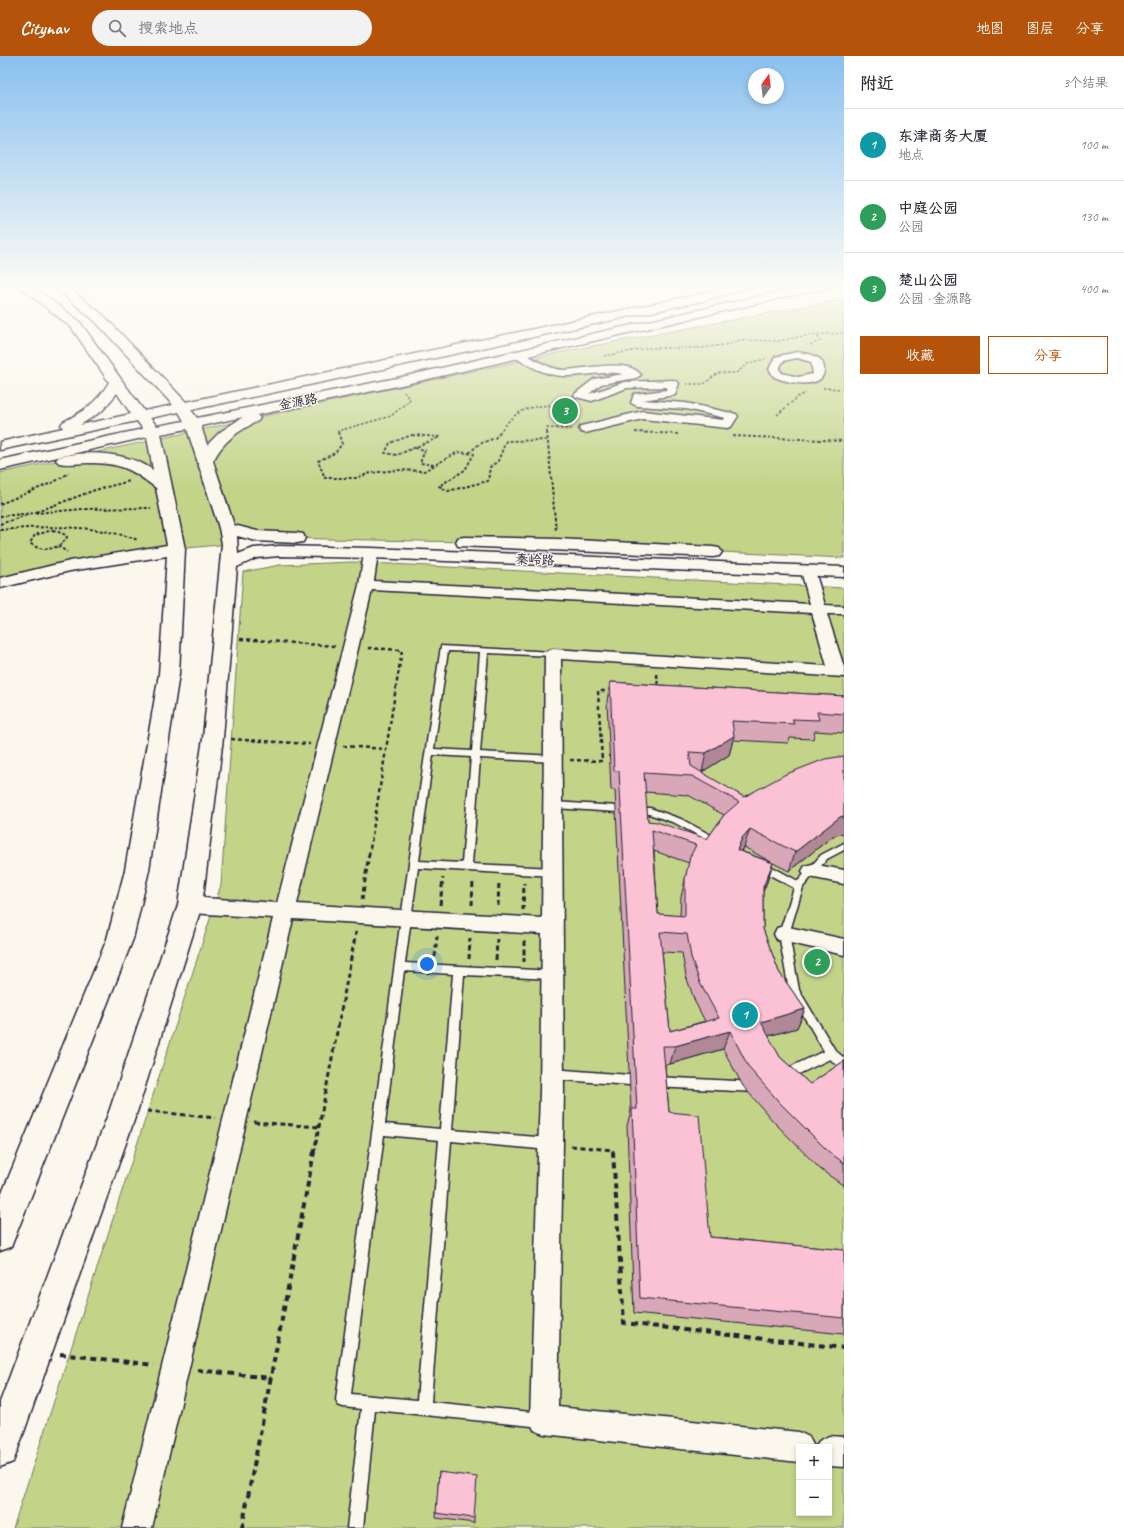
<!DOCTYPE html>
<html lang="zh">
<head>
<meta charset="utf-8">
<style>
  :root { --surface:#fff; --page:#f2f2f3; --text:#2b2b33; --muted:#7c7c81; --line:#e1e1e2; --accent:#b45309 }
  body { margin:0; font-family:Caveat,"LXGW WenKai TC",sans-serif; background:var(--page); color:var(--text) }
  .controls { position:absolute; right:12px; bottom:12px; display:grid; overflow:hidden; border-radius:0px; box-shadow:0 2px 6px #0003 }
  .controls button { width:36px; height:36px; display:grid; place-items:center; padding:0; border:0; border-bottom:1px solid var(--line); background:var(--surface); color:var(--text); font:20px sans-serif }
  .compass { position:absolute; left:748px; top:12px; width:36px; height:36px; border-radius:50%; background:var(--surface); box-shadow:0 2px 6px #0003; rotate:14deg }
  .you { position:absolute; left:427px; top:908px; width:14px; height:14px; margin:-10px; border:3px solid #fff; border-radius:50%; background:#1a73e8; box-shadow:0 0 0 6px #1a73e833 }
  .badge { display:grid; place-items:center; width:26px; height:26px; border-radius:50%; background:var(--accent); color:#fff; font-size:13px; font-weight:700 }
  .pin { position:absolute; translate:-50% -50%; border:2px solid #fff; box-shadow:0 1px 4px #0006 }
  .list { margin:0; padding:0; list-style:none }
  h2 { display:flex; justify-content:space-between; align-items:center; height:52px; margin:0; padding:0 16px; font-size:17px }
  h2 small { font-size:13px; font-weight:400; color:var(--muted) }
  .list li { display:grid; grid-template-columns:26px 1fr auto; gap:12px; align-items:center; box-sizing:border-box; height:72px; padding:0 16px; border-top:1px solid var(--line) }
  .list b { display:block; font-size:15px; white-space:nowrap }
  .list p { margin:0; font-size:13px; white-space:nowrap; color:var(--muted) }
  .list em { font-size:13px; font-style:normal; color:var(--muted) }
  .actions { display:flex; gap:8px; padding:12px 16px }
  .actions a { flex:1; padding:9px 0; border:1px solid var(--accent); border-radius:0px; text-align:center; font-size:14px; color:var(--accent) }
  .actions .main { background:var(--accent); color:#fff }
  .icon { flex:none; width:22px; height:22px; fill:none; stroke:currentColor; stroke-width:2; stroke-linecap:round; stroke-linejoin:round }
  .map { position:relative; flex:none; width:844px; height:1472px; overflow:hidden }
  header { display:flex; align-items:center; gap:24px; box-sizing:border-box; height:56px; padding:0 20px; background:var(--accent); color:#fff }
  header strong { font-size:19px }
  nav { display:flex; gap:22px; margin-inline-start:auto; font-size:14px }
  .search { width:280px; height:36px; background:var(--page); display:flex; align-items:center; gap:10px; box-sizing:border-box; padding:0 14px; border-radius:22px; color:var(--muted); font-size:15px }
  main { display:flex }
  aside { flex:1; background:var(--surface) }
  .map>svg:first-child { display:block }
</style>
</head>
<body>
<header>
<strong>Citynav</strong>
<div class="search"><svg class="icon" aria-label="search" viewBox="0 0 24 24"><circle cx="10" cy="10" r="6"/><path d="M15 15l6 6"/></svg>搜索地点</div>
<nav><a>地图</a><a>图层</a><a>分享</a></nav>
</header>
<main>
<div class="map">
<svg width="844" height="1472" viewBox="0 0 844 1472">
  <rect width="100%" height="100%" fill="#fbf7ec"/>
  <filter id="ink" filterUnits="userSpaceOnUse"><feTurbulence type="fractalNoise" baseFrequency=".025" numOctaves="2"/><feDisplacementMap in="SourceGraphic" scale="8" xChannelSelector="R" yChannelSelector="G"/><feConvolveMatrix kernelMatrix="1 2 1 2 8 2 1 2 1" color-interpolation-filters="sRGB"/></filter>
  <g filter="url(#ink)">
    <g fill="#c3d489" stroke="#727b62" fill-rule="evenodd">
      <path d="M844,243V502L557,488L281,482L228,473L230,488L176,493L0,527V417L571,294Z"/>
      <path d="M352,506L844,532V1472H13L221,829L243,516L280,509ZM799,1391H829V1457H799Z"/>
    </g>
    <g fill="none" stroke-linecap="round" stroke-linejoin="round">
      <g stroke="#22223b" stroke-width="3">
        <g id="lane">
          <path d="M441,590L553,596L557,598L553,600L488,597L480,696L554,700L558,703L554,706L480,702L472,808L554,812L557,813L559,816L557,819L554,820L418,812L405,907L553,915L557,916L558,919L557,922L553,923L464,919L452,1074L549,1082L553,1084L555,1088L553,1092L549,1094L451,1085L431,1346L541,1357L546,1359L548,1364L546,1369L541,1371L375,1354L363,1472H347L361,1353L343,1351L338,1349L336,1344L401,862ZM448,595L480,596L472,695L434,693ZM433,699L471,701L462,807L419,805ZM404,915L453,918L440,1073L385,1068ZM384,1079L439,1084L417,1344L351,1338Z"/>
          <path d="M554,746L650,752L681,763L722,785L724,787L722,789H716L675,767L649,758L554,752L549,749Z"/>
          <path d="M844,787V794L827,803L803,831L789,878L799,934L835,994L844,1002V1014L840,1012L830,1003L784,1025L780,1024L778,1020L780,1016L824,995L789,935L779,878L794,832L757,812L755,809L757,806H763L798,825L821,799Z"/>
          <path d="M552,1013L642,1020L646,1021L648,1025L646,1029L642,1030L552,1023L548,1022L546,1018L548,1014Z"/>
          <path d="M655,1021L756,1026L760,1027L762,1031L760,1035L756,1036L655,1031L651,1030L649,1026L651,1022Z"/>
        </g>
      </g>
      <g stroke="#22223b" stroke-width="3">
        <g id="street">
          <path d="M515,295C532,299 545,313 564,314C583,314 628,301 641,319L636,322L601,328L589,338L625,326L673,324L679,327L675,339L643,344L686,347L736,358L738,360L731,371L727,372L643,363L585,377L581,376L579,373L581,370L643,355L724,364L725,362L686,353L637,350L631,347L634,338L666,334L667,331L627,332L592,345L576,341L574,339L576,337L594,323L624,318C603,314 583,321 562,320C543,319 528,308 511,300L510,298L511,296Z"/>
          <path d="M797,296C804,297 813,298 818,302C823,304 823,308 824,312C826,335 787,327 774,321L769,313L775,301ZM797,302L811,306L813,318L798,321L782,317L779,313L783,305Z"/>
          <path d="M371,493L376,494L378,497L374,525L810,548L801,515L803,512H813L815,515L825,549L844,550V558H827L844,611V621L561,603L564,1035L558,1351L799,1376L809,1381L814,1391H799V1406L544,1378L534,1374L530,1364L540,1035L542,878L293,863L152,1472H122L273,862L190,857L183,854L180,849L183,844L190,841L277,847L359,529L364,497L366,494ZM372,534L812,557L827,610L553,593L547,595L545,598L542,862L297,848Z"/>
          <path d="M812,808L844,814V828L805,820L802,815L805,810Z"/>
          <path d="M784,870L844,883V899L777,884L774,878L777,872Z"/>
          <path d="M829,1380L844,1381V1411L829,1410V1391H816L819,1385Z"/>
        </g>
      </g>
      <g stroke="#22223b" stroke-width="3">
        <g id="secondary">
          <path d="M16,228H30L79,265L144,355L173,349L95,265L51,228H64L103,259L186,346L700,238L735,228H755L753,230L702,245L191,354L197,362L397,322L813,228H835L829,231L397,330L257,359L260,362L258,365C238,375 223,385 213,405L234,469L257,475L297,477L303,478L305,482L303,486L297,487L256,485L237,480L238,498L254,492L279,490L371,492L844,511V521L371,502L279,500L257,502L237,511L223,682L202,849L138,1053L18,1393L13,1406L0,1411V1346L110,1053L178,849L203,682L222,488L219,472L187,373L161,378L185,493L179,618L149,814L133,883L11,1191L0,1195V1142L107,883L125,814L159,618L167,500L70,515L0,532V522L70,505L167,489L156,432C130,412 121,407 87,407C78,407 68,409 59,407L56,404L59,401C87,394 129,396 153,414L147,381L0,414V404L143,373L137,365L0,394V386L63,372L61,369L63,366C83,356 98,346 109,326L71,271ZM117,337L131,358L80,369L102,355ZM179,356L184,365L157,370L150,362ZM243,361L220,376L207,389L201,370Z"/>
          <path d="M464,481L557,483L713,491L719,492L722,496L719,500L713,501L458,490L456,486L458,482Z"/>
        </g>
      </g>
      <g stroke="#22223b" stroke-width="1.5" stroke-dasharray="2.5 2" stroke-linecap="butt">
        <path d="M810,289L820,285L817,279"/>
        <path d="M604,300L648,292H702L730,288L740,284L779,285L809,279L844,277"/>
        <path d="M686,328H704L718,317H736L749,307L765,303"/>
        <path d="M823,332L844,333"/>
        <path d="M777,359L799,340L806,337"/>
        <path d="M635,376L648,377"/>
        <path d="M338,377V375L391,360L410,344L404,336"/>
        <path d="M499,377C521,346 536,351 571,348"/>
        <path d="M547,377V372L572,373"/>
      </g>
      <g stroke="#22223b" stroke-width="2" stroke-dasharray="3 2" stroke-linecap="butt">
        <path d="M338,376L342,388L335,397L318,405L325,422H356L371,417L397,414L424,415L458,396L474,398L465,414L439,430L448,435L488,425L490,411L498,405L506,385L548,384"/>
        <path d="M547,376L556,475"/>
        <path d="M635,376L680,378"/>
        <path d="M412,379L440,381L397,399L385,397L390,387Z"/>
        <path d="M733,380L844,385"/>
        <path d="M415,392L425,394L420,407L434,409"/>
        <path d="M469,397L479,388L495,382L500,376"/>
        <path d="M0,448L54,426L69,417"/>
        <path d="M36,456L95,434L130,425"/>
        <path d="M0,460L84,453L151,452"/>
        <path d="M0,468L27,459"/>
        <path d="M0,474C47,470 93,468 138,484"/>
        <path d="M53,474L66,479L67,481C60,494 41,497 30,487L35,479Z"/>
        <path d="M58,490L67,496"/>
      </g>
      <g stroke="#22223b" stroke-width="2.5" stroke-dasharray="4 3" stroke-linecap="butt">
        <path d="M240,583L335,590"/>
        <path d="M368,592L402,594L369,799"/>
        <path d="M657,618L658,631"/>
        <path d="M231,683L310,688"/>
        <path d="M343,690L386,693"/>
        <path d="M570,704L602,705L598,635H612"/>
      </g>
      <g stroke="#22223b" stroke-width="3" stroke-dasharray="5 3.5" stroke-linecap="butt">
        <path d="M362,844L369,798"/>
        <path d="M440,849L443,822"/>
        <path d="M472,849L473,824"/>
        <path d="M498,850L499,825"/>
        <path d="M523,854L524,827"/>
        <path d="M524,885V906"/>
        <path d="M435,901L437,880"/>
        <path d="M469,903L470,882"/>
        <path d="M496,904L497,883"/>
        <path d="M147,1055L215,1062"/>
        <path d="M254,1066L319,1071"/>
        <path d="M571,1090L613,1094V1097"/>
        <path d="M314,1097L356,876"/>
      </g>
      <g stroke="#22223b" stroke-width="4" stroke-dasharray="6 4.5" stroke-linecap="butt">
        <path d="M613,1096L624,1267L844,1292"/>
        <path d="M60,1298L154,1309"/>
        <path d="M197,1314L271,1322"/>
        <path d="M242,1472L314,1096"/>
      </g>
      <use href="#lane" fill="#fbf7ec" fill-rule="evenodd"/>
      <use href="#street" fill="#fbf7ec" fill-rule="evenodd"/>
      <use href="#secondary" fill="#fbf7ec" fill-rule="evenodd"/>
    </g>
    <g fill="#d8a7b8" stroke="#22223b" fill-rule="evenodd">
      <path d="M610,626L844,640V677L815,675L813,683L790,682L788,687L733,684L729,699L702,716H700L744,741L844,700V777L833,780L789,815L773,807L767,826L763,836V873L779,916L805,953L797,972L768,980L780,1001L810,1028L844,1005V1130L820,1113L773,1065L743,1030L723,993L670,1008L665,1009L669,1056L710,1181L844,1194V1278L634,1257L627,1070L631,1054L615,734H611L607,645ZM645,736L688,739L724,759L707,783L648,765ZM744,791L771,806L741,795ZM654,795L689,807L681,841L680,860L658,858ZM662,896L682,897L686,920L695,946L705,965L670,975Z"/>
      <path d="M439,1416L474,1462V1467L436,1462Z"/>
    </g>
    <g fill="#b08896" stroke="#22223b">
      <path d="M734,680L729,699L702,716L706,697Z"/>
      <path d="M844,760V777L833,780L789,815L795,796L840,761Z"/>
      <path d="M750,773L744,791L736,800L737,794L742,782Z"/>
      <path d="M773,807L767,826L757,850L763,831Z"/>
      <path d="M805,953L797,972L754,984L761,966Z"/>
      <path d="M730,975L723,993L670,1008L675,990Z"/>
    </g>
    <g fill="#fbc2d6" stroke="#22223b" fill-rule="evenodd">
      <path d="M610,626L844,640V658L817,656L819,664L792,663L794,668L732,665L734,680L706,697L689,696L691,710L744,741L784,719L825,703L844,700V760L840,761L795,796L750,773L742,782L737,794L773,807L763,831V873L779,916L805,953L761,966L780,1001L810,1028L844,1005V1107L829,1096L781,1048L749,1012L730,975L675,990H663L669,1056L699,1059L710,1181L844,1194V1262L640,1242L632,1053H637L619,715H614ZM644,717L692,720L739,746L724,759L707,783L657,766L648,765ZM652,774L696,789L690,801L685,823V860L658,858ZM660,876L687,878L691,901L700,927L719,962L670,975Z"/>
      <path d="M439,1416L477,1421L474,1462L436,1457Z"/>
    </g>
  </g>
  <linearGradient id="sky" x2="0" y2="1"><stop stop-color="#89c0ef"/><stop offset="0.53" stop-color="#fdfbf6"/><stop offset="1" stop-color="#fdfbf6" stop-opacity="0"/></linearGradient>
  <rect width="844" height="434" fill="url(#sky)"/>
  <g text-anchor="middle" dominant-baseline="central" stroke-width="3" stroke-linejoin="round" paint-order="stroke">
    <g font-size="13" fill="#22223b" stroke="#fbf7ec">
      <text transform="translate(298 346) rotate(-11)">金源路</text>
      <text transform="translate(535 504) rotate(2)">秦岭路</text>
    </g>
  </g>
</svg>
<div class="controls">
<button>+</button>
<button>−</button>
</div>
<svg class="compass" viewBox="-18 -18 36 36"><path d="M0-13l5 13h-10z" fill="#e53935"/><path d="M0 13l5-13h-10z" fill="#7c7c81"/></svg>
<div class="you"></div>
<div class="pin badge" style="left:745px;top:959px;background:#0f9aa8">1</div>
<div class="pin badge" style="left:817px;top:906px;background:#2e9e5b">2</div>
<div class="pin badge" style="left:565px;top:355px;background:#2e9e5b">3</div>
</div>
<aside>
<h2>附近<small>3个结果</small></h2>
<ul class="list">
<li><span class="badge" style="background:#0f9aa8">1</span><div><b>东津商务大厦</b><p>地点</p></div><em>100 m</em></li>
<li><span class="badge" style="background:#2e9e5b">2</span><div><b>中庭公园</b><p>公园</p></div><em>130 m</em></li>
<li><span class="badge" style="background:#2e9e5b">3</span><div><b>楚山公园</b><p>公园 · 金源路</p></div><em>400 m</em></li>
</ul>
<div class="actions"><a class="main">收藏</a><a>分享</a></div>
</aside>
</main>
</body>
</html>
